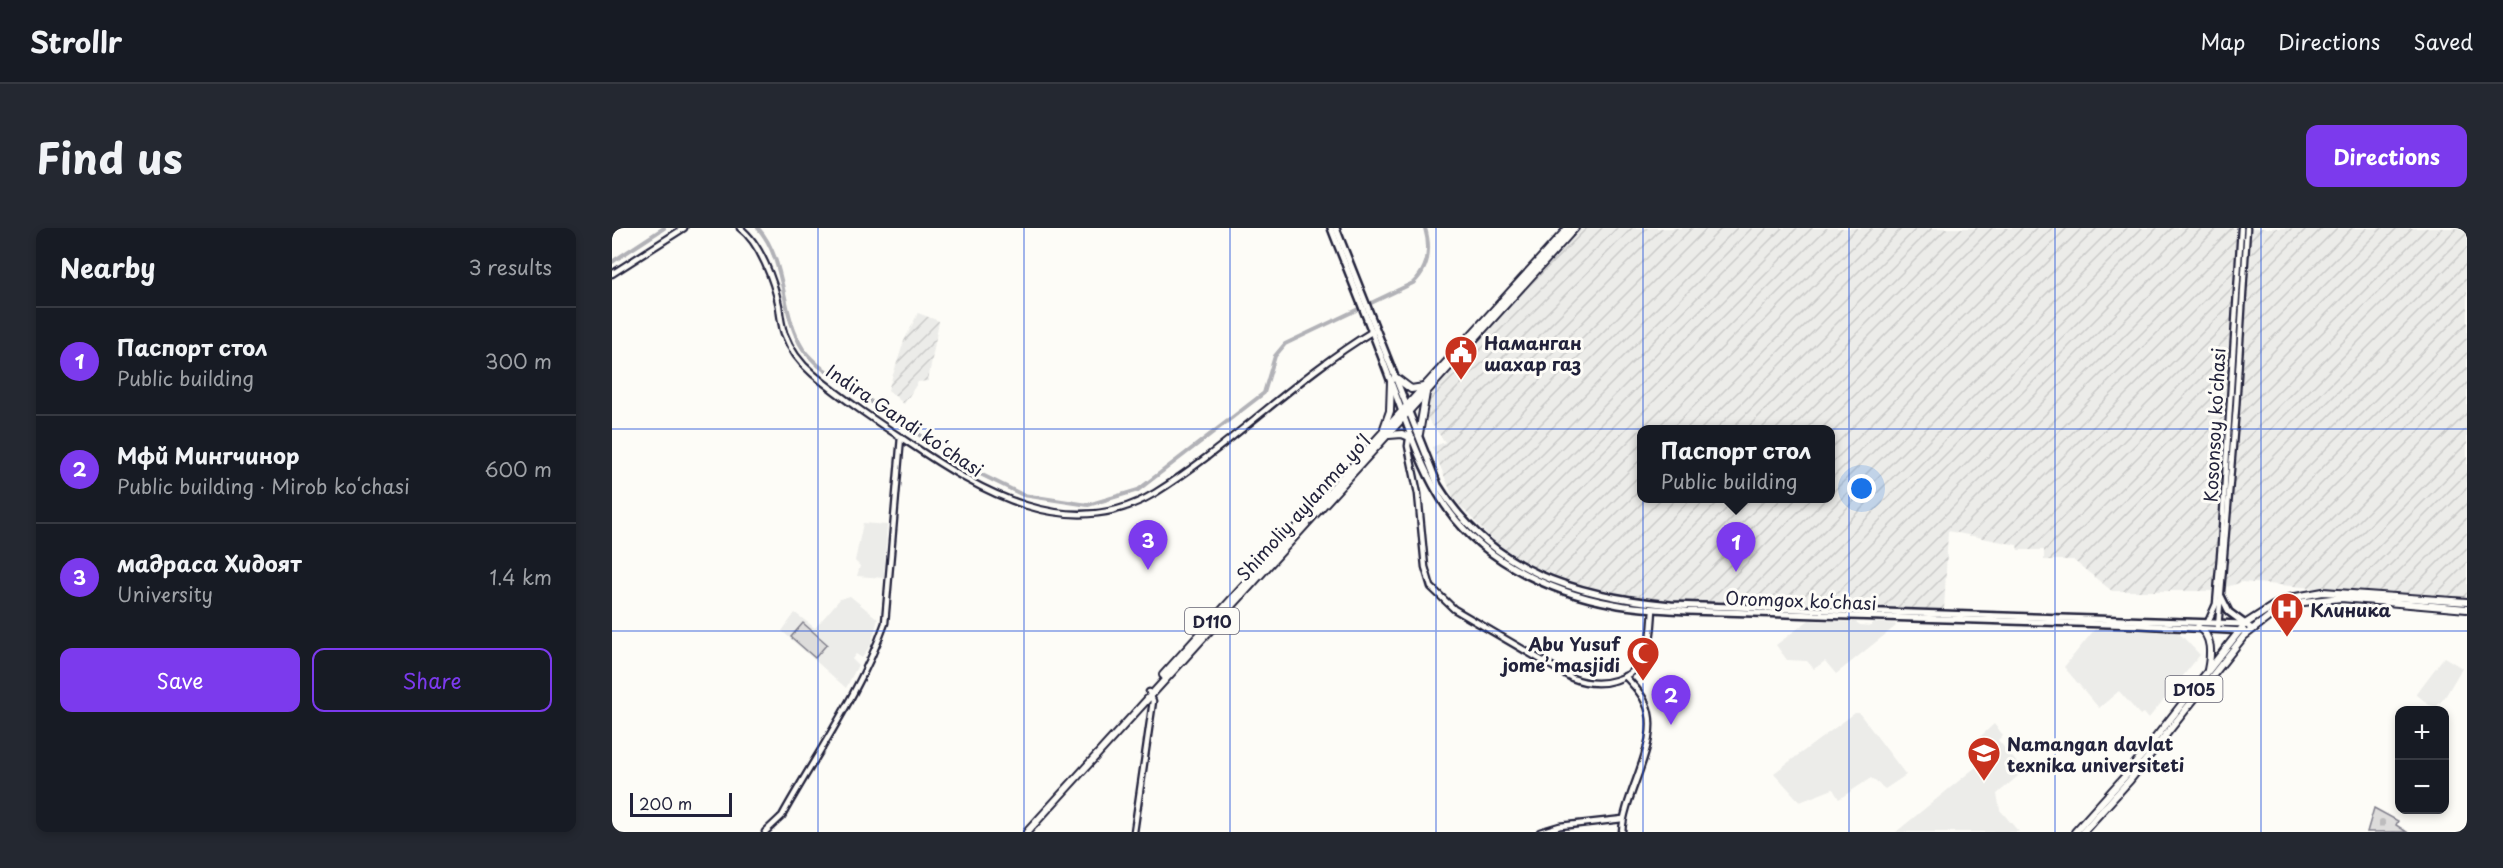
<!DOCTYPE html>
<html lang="en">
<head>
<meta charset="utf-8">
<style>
  :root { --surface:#171b24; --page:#242831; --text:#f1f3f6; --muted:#9ea1a6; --line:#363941; --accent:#7c3aed }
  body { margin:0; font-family:"Playpen Sans",sans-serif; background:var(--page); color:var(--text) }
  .controls { position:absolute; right:18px; bottom:18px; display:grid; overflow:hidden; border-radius:12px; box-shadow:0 3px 9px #0003 }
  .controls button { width:54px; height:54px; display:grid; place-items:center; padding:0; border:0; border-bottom:2px solid var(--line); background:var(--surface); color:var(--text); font:30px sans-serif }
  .scale { position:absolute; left:18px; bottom:15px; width:102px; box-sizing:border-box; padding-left:6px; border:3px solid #22223b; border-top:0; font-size:16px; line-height:21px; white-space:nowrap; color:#22223b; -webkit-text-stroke:4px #fdfcf7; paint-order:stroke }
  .you { position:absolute; left:1250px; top:261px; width:21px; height:21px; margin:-15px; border:4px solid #fff; border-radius:50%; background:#1a73e8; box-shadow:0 0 0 9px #1a73e833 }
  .badge { display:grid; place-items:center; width:39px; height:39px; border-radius:50%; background:var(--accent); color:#fff; font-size:20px; font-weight:700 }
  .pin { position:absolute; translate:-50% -50px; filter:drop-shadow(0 2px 3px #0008) }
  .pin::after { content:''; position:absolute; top:32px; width:21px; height:18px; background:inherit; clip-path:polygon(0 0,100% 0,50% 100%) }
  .popup { position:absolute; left:1025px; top:197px; width:198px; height:78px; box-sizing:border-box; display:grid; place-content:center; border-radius:12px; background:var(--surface); filter:drop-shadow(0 2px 4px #0005); font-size:20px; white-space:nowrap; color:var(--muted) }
  .popup b { font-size:22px; color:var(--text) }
  .popup::after { content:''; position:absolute; left:50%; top:100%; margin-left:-12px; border:12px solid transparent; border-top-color:var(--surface) }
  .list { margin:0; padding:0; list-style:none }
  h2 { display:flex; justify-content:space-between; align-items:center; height:78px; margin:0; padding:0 24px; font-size:26px }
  h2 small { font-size:20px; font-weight:400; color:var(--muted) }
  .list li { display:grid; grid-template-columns:39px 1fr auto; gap:18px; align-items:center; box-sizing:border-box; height:108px; padding:0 24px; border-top:2px solid var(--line) }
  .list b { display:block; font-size:22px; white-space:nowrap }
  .list p { margin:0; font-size:20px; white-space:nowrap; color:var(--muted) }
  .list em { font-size:20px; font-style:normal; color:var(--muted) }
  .actions { display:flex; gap:12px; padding:18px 24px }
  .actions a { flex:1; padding:14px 0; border:2px solid var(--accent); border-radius:12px; text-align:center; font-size:21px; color:var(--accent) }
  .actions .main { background:var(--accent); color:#fff }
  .map { position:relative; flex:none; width:1855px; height:604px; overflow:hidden; border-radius:12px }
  header { display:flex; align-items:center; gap:36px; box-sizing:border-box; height:84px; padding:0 30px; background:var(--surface); border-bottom:2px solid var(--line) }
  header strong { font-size:28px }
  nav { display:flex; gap:33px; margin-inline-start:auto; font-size:21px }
  .intro { display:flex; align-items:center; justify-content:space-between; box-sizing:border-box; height:144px; padding:0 36px }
  h1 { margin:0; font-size:42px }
  .button { padding:15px 27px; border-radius:12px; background:var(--accent); color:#fff; font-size:21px; font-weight:700 }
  main { display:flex; gap:36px; padding:0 36px }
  aside { flex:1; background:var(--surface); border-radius:12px; box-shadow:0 3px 9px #0003 }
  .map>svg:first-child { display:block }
</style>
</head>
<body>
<header>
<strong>Strollr</strong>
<nav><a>Map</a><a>Directions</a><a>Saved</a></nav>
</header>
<div class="intro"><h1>Find us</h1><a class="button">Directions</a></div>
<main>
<aside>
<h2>Nearby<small>3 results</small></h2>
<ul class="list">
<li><span class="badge">1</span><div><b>Паспорт стол</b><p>Public building</p></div><em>300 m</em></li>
<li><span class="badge">2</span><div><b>Мфй Мингчинор</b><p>Public building · Mirob koʻchasi</p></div><em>600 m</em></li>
<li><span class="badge">3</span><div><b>мадраса Хидоят</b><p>University</p></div><em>1.4 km</em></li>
</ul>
<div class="actions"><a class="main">Save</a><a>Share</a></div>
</aside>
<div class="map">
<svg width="1855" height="604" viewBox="0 0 1855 604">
  <defs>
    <pattern id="industrial-furrows" width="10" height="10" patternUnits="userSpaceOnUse" patternTransform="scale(1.5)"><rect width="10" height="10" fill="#ecece9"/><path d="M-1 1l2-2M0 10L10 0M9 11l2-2" fill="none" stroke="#cacac9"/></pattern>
    <pattern id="cemetery-stones" width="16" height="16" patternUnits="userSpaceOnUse" patternTransform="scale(1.5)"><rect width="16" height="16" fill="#dddcdb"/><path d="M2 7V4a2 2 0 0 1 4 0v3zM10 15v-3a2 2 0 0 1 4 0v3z" fill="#bdbcbd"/></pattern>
  </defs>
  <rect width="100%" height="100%" fill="#fdfcf7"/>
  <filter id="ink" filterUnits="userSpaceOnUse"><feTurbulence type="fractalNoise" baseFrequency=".0167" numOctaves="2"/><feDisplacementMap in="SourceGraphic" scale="12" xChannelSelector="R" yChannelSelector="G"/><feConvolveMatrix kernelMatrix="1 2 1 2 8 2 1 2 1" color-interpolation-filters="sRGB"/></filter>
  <g filter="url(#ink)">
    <g fill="#ecece9">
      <path d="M251,295L275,297L272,350L245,348L248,338L243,333Z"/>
      <path d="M238,368L266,391L259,416L250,430L244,426L240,431L246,437L234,460L170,403L183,385L203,400L228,371Z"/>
      <path d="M1197,392L1244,394L1248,397L1259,398L1262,394L1283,396L1284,398L1224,446L1213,433L1202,441L1195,433L1175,432L1164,417Z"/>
      <path d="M1483,401L1561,402L1570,408L1588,427L1536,491L1531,485L1528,487L1507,463L1487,480L1452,439Z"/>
      <path d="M1832,429L1850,440L1833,469L1824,479L1817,477L1804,466Z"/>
      <path d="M1243,485H1247L1294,547L1273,561L1259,550L1227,571L1221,561L1188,574L1162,545Z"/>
      <path d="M1382,496L1391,507L1386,512L1412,543L1385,566L1388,582L1407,604H1284L1370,534L1358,518Z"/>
    </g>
    <g fill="url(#industrial-furrows)" fill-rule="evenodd">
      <path d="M969,0H1855V372L1630,354L1602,363H1500L1461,332H1432V322H1406L1405,317L1336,303L1332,383L1088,375L1001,368L923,342L885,317L842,271L820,219L833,214L812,186L819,166ZM1030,202H1218V270H1030Z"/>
      <path d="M306,85L327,93L316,153L306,154L292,176L276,162L292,113Z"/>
    </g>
    <path fill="url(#cemetery-stones)" stroke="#807f8b" stroke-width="1.5" d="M1762,580L1786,593L1784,597L1795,604H1755Z"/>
    <path fill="#dddcdb" stroke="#807f8b" stroke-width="1.5" d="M191,395L215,416L203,430L179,409Z"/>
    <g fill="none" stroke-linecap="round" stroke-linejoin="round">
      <g stroke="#b2b2b7" stroke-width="4">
        <path d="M146,0C175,33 168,85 191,121C195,127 202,133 207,138L356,240L411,267L476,277L526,262L652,165L663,128L673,116L801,55C817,40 819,21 813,0"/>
        <path d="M0,34L52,0"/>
      </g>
      <g stroke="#22223b" stroke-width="9">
        <g id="tertiary">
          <path d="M128,0C148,15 162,53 167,78C168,87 169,96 172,105C178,121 188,135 201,146C231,171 264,193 297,215C368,263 457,317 543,265C620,217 683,150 761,103"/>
          <path d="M0,46L72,0"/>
          <path d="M800,210L797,211L796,218L806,266L813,339L819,359L842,381L960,450C988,461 1023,454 1035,423C1040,410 1040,395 1041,381"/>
          <path d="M1596,394L1604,376L1609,317L1629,0"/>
          <path d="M1606,400L1624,180L1635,0"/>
          <path d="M153,604L170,588C205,525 249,463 273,395L289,209"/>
          <path d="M522,604L541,473L537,464"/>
          <path d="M928,604L948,598L1011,591"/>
          <path d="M1010,604C1012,564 1052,510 1033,474C1029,464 1020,456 1013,448"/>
        </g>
      </g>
      <g stroke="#22223b" stroke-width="10">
        <g id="secondary">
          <path d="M719,0C739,52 761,104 780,157C794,193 806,232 826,266C861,328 934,364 1002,376C1026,381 1050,381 1075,383L1528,397L1632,403"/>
          <path d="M724,0L826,257C880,344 963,368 1059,377L1633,396"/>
          <path d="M1609,368L1617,384L1640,401"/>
        </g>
      </g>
      <g stroke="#22223b" stroke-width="10">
        <g id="primary">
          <path d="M783,149L799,161L812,159"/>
          <path d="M772,200L778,183L779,153"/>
          <path d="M807,206L814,165"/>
          <path d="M777,207L790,206L800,210"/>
          <path d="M1586,399C1601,408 1599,427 1596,442"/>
          <path d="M551,447L956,0"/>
          <path d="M415,604L963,0"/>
          <path d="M1463,604L1515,546L1633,396L1661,378L1678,370L1711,364L1855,374"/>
          <path d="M1471,604L1518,552L1632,408L1662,385L1692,374L1729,370L1855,381"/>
        </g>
      </g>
      <use href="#tertiary" stroke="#fdfcf7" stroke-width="4.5"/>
      <use href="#secondary" stroke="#fdfcf7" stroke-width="5"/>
      <use href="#primary" stroke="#fdfcf7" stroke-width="6"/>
    </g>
  </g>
  <path fill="none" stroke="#1d4ed8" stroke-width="1.5" stroke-opacity="0.55" d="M206,0V604M412,0V604M618,0V604M824,0V604M1031,0V604M1237,0V604M1443,0V604M1649,0V604M0,201H1855M0,403H1855"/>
  <defs>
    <g id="civic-pin" transform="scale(1.725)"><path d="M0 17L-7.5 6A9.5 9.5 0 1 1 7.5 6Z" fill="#c8321e" stroke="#fdfcf7"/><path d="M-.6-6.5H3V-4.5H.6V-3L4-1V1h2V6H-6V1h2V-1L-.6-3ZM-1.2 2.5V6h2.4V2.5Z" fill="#fff"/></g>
    <g id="hospital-pin" transform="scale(1.725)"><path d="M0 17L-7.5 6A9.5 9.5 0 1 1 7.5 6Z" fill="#c8321e" stroke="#fdfcf7"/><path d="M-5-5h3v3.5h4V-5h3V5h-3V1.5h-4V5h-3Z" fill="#fff"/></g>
    <g id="mosque-pin" transform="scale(1.725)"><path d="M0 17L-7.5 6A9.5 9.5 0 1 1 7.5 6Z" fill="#c8321e" stroke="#fdfcf7"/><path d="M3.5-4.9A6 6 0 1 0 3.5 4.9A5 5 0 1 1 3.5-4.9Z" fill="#fff"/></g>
    <g id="university-pin" transform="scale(1.725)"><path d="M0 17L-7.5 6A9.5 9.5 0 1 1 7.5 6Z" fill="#c8321e" stroke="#fdfcf7"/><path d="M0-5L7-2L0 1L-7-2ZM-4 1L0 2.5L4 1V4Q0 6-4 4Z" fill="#fff"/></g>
  </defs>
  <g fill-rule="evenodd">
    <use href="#civic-pin" x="849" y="124"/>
    <use href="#hospital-pin" x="1675" y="381"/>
    <use href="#mosque-pin" x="1031" y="425"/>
    <use href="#university-pin" x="1372" y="525"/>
  </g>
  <g text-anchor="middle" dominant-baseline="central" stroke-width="6" stroke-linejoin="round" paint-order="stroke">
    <g fill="#fdfcf7" stroke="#646373" stroke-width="1.5">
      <rect x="573" y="380" width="54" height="26" rx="4.5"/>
      <rect x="1553.5" y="448" width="57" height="26" rx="4.5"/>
    </g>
    <g font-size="16" font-weight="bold" fill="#22223b">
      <text x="600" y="393">D110</text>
      <text x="1582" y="461">D105</text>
    </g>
    <g font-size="18" font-weight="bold" fill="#22223b" stroke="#fdfcf7" text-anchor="start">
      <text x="872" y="114">Наманган<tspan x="872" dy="21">шахар газ</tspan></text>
      <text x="1698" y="381">Клиника</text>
      <text x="1008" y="415" text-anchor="end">Abu Yusuf<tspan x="1008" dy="21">jome’ masjidi</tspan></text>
      <text x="1395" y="515">Namangan davlat<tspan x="1395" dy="21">texnika universiteti</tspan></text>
    </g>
    <g font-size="18" fill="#22223b" stroke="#fdfcf7">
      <text transform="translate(293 192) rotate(34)">Indira Gandi koʻchasi</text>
      <text transform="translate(1602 197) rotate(-87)">Kosonsoy koʻchasi</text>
      <text transform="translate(691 279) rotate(-48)">Shimoliy aylanma yoʻl</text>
      <text transform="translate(1189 372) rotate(2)">Oromgox ko‘chasi</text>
    </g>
  </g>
</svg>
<div class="controls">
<button>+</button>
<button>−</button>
</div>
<div class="scale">200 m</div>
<div class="you"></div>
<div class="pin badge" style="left:1124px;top:344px">1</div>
<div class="popup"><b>Паспорт стол</b>Public building</div>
<div class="pin badge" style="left:1059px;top:497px">2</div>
<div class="pin badge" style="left:536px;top:342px">3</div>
</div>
</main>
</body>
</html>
